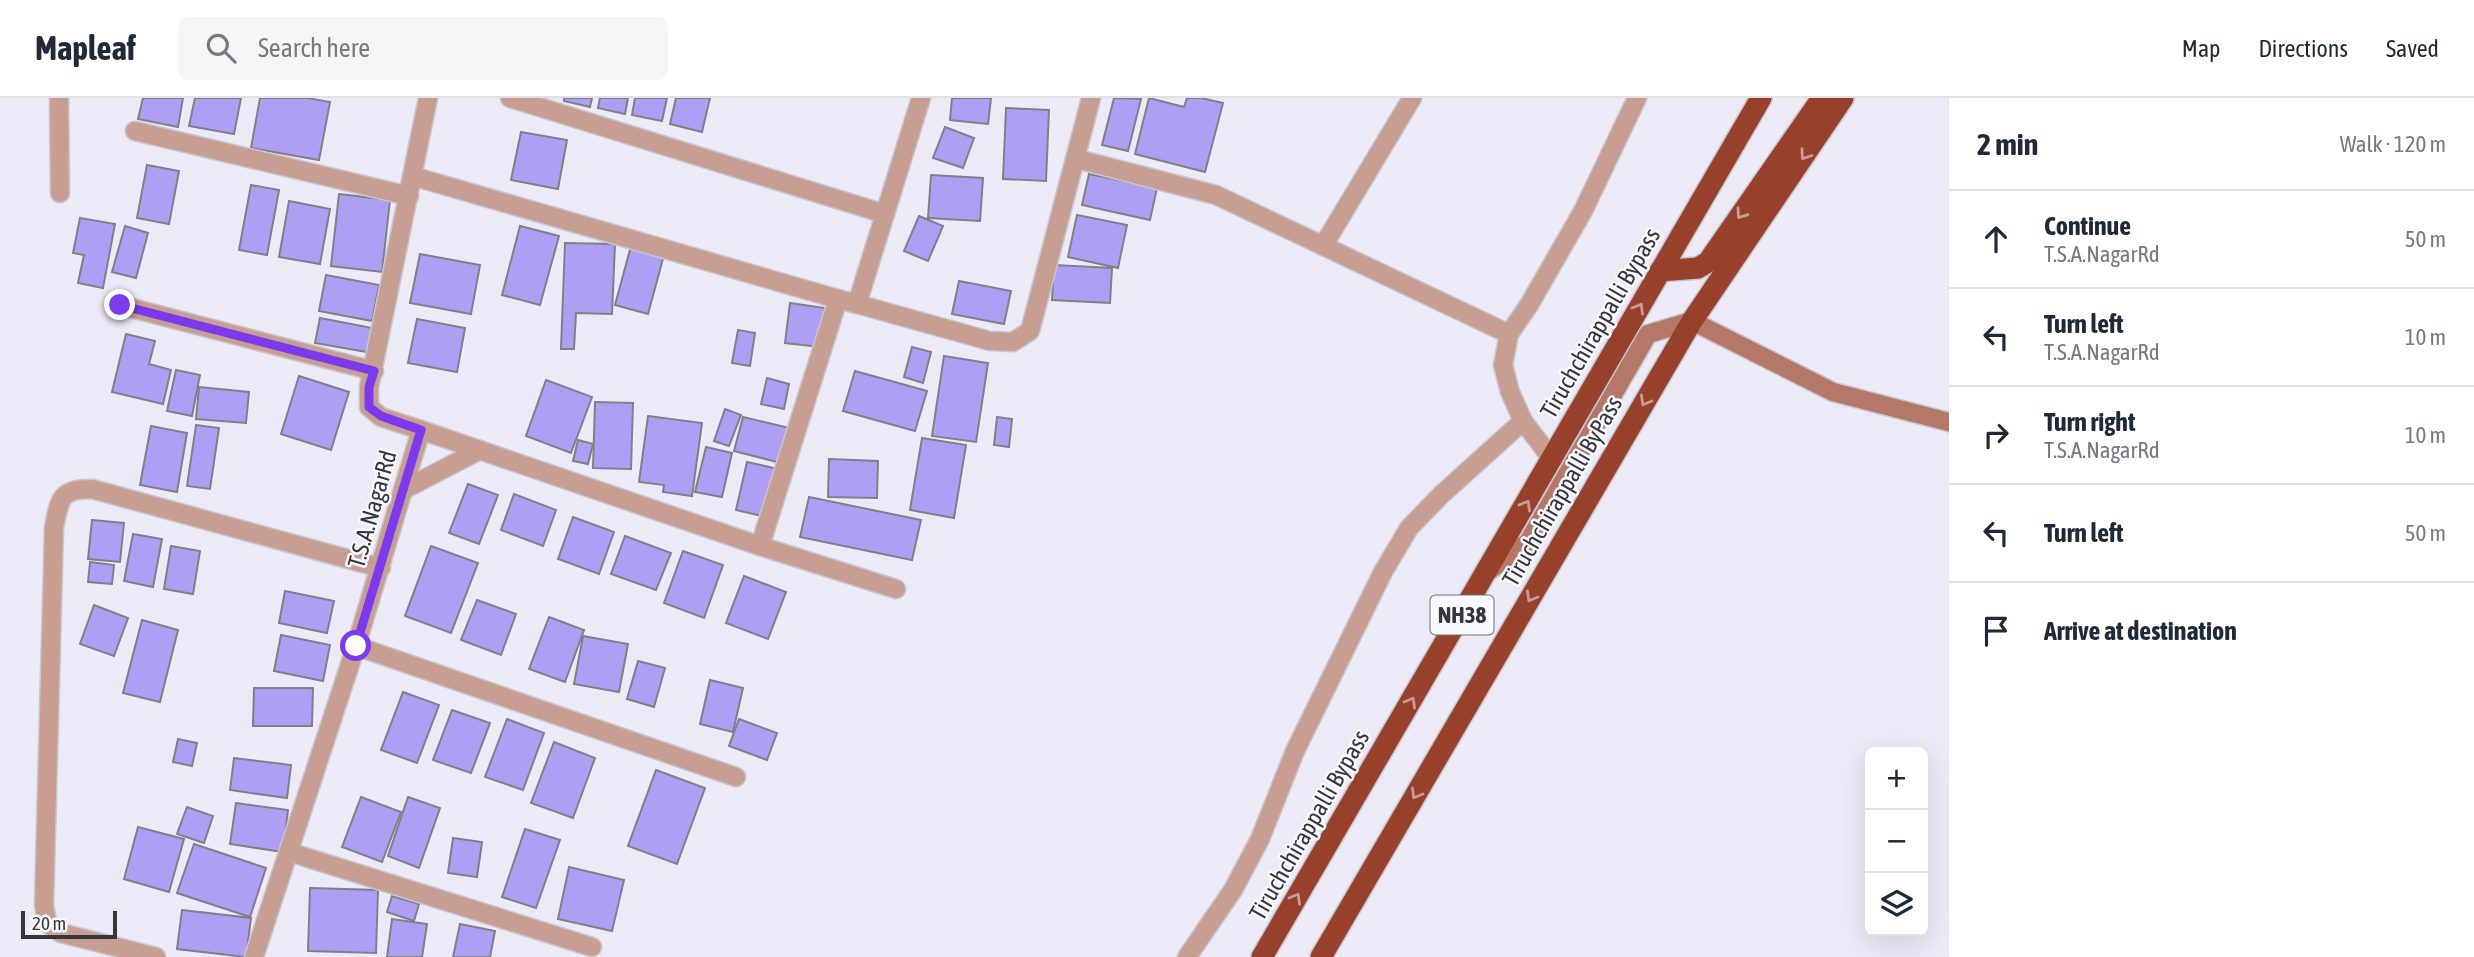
<!DOCTYPE html>
<html lang="en">
<head>
<meta charset="utf-8">
<style>
  :root { --surface:#fff; --page:#f6f6f7; --text:#1f2937; --muted:#747a83; --line:#e0e1e3 }
  body { margin:0; font-family:"Asap Condensed",sans-serif; background:var(--page); color:var(--text) }
  .controls { position:absolute; right:21px; bottom:21px; display:grid; overflow:hidden; border-radius:10px; box-shadow:0 7px 28px #0002 }
  .controls button { width:63px; height:63px; display:grid; place-items:center; padding:0; border:0; border-bottom:2px solid var(--line); background:var(--surface); color:var(--text); font:35px sans-serif }
  .scale { position:absolute; left:21px; bottom:18px; width:96px; box-sizing:border-box; padding-left:7px; border:4px solid #36353a; border-top:0; font-size:19px; line-height:24px; white-space:nowrap; color:#36353a; -webkit-text-stroke:5px #f8f8ff; paint-order:stroke }
  .stop { position:absolute; width:21px; height:21px; margin:-16px; border:5px solid #7c3aed; border-radius:50%; background:#fff }
  .stop.end { background:#7c3aed; border-color:#fff; box-shadow:0 2px 7px #0008 }
  .list { margin:0; padding:0; list-style:none }
  h2 { display:flex; justify-content:space-between; align-items:center; height:91px; margin:0; padding:0 28px; font-size:30px }
  h2 small { font-size:23px; font-weight:400; color:var(--muted) }
  .list li { display:grid; grid-template-columns:46px 1fr auto; gap:21px; align-items:center; box-sizing:border-box; height:98px; padding:0 28px; border-top:2px solid var(--line) }
  .list b { display:block; font-size:26px; white-space:nowrap }
  .list p { margin:0; font-size:23px; white-space:nowrap; color:var(--muted) }
  .list em { font-size:23px; font-style:normal; color:var(--muted) }
  .icon { flex:none; width:38px; height:38px; fill:none; stroke:currentColor; stroke-width:2; stroke-linecap:round; stroke-linejoin:round }
  .map { position:relative; flex:none; width:1949px; height:859px; overflow:hidden }
  header { display:flex; align-items:center; gap:42px; box-sizing:border-box; height:98px; padding:0 35px; background:var(--surface); border-bottom:2px solid var(--line) }
  header strong { font-size:33px }
  nav { display:flex; gap:38px; margin-inline-start:auto; font-size:24px }
  .search { width:490px; height:63px; background:var(--page); display:flex; align-items:center; gap:18px; box-sizing:border-box; padding:0 24px; border-radius:10px; color:var(--muted); font-size:26px }
  main { display:flex }
  aside { flex:1; background:var(--surface) }
  .map>svg:first-child { display:block }
</style>
</head>
<body>
<header>
<strong>Mapleaf</strong>
<div class="search"><svg class="icon" aria-label="search" viewBox="0 0 24 24"><circle cx="10" cy="10" r="6"/><path d="M15 15l6 6"/></svg>Search here</div>
<nav><a>Map</a><a>Directions</a><a>Saved</a></nav>
</header>
<main>
<div class="map">
<svg width="1949" height="859" viewBox="0 0 1949 859">
  <rect width="100%" height="100%" fill="#ebeaf6"/>
  <g fill="#af9ff4" stroke="#817f8a" stroke-width="2">
    <path d="M143,0H183L178,29L138,21Z"/>
    <path d="M195,0H241L234,36L189,28Z"/>
    <path d="M260,0H307L330,4L319,62L251,50Z"/>
    <path d="M564,0H592L590,9L564,3Z"/>
    <path d="M600,0H628L625,16L598,10Z"/>
    <path d="M635,0H667L662,23L632,17Z"/>
    <path d="M676,0H710L702,34L670,26Z"/>
    <path d="M952,0H991L988,26L950,22Z"/>
    <path d="M1114,0L1141,1L1128,53L1102,47Z"/>
    <path d="M1149,0L1184,9L1187,0H1201L1223,5L1205,74L1135,56Z"/>
    <path d="M1006,10L1049,12L1046,83L1003,81Z"/>
    <path d="M945,29L974,40L963,70L933,60Z"/>
    <path d="M521,34L567,42L558,91L511,82Z"/>
    <path d="M147,67L179,73L169,126L137,120Z"/>
    <path d="M1089,76L1157,90L1150,122L1082,107Z"/>
    <path d="M931,77L983,80L980,123L928,120Z"/>
    <path d="M251,87L279,92L267,157L239,152Z"/>
    <path d="M339,96L390,102L382,174L331,168Z"/>
    <path d="M289,103L330,111L320,166L279,159Z"/>
    <path d="M1077,117L1127,127L1118,170L1068,159Z"/>
    <path d="M919,118L943,128L928,163L904,153Z"/>
    <path d="M80,120L115,126L103,190L78,185L84,157L73,155Z"/>
    <path d="M125,128L148,135L136,180L112,174Z"/>
    <path d="M520,128L559,138L540,207L502,197Z"/>
    <path d="M565,145L615,146L612,216L576,215L574,251H561Z"/>
    <path d="M631,148L664,157L648,216L615,207Z"/>
    <path d="M420,156L480,167L471,216L410,205Z"/>
    <path d="M1054,167L1112,170L1110,205L1052,202Z"/>
    <path d="M326,177L379,187L372,223L319,213Z"/>
    <path d="M959,183L1011,193L1004,226L952,216Z"/>
    <path d="M790,205L825,210L820,249L785,245Z"/>
    <path d="M320,220L372,230L367,254L315,245Z"/>
    <path d="M417,221L465,230L457,274L408,265Z"/>
    <path d="M738,232L755,235L750,268L732,265Z"/>
    <path d="M126,236L155,243L149,266L171,272L163,306L112,294Z"/>
    <path d="M912,249L931,254L923,285L904,279Z"/>
    <path d="M944,258L988,265L976,344L932,338Z"/>
    <path d="M176,272L200,277L192,318L167,313Z"/>
    <path d="M855,273L927,293L915,333L843,313Z"/>
    <path d="M299,278L349,294L331,352L281,336Z"/>
    <path d="M767,280L789,286L784,311L761,306Z"/>
    <path d="M546,282L592,299L571,355L526,338Z"/>
    <path d="M199,289L249,294L246,325L196,321Z"/>
    <path d="M595,304L633,305L631,371L593,370Z"/>
    <path d="M725,311L741,317L729,348L714,343Z"/>
    <path d="M648,318L702,325L692,398L663,394L664,387L639,384Z"/>
    <path d="M743,319L794,331L785,366L734,353Z"/>
    <path d="M997,319L1012,321L1009,349L994,347Z"/>
    <path d="M196,327L219,330L210,391L187,388Z"/>
    <path d="M151,328L187,335L177,394L140,387Z"/>
    <path d="M922,340L966,347L954,420L910,412Z"/>
    <path d="M578,342L593,346L588,366L573,363Z"/>
    <path d="M706,349L732,355L722,399L695,394Z"/>
    <path d="M829,361L878,363L877,400L828,399Z"/>
    <path d="M747,364L778,371L766,419L736,412Z"/>
    <path d="M468,386L498,397L479,446L449,435Z"/>
    <path d="M514,396L556,412L543,448L501,432Z"/>
    <path d="M809,399L921,422L912,462L800,439Z"/>
    <path d="M573,419L614,434L599,476L558,461Z"/>
    <path d="M92,422L124,425L120,464L88,461Z"/>
    <path d="M133,436L162,441L153,489L124,483Z"/>
    <path d="M625,438L671,455L656,492L611,476Z"/>
    <path d="M171,448L200,453L193,496L164,491Z"/>
    <path d="M431,448L478,465L451,535L405,518Z"/>
    <path d="M683,453L723,467L704,520L664,505Z"/>
    <path d="M90,464L114,467L112,486L88,484Z"/>
    <path d="M744,478L786,494L768,541L726,525Z"/>
    <path d="M285,493L334,503L327,535L279,525Z"/>
    <path d="M477,502L516,516L501,557L461,542Z"/>
    <path d="M94,507L128,520L114,558L80,546Z"/>
    <path d="M549,519L584,532L565,584L529,571Z"/>
    <path d="M142,522L178,532L160,604L123,595Z"/>
    <path d="M281,537L330,547L323,583L274,573Z"/>
    <path d="M583,538L628,546L619,594L574,586Z"/>
    <path d="M638,563L665,570L654,609L627,601Z"/>
    <path d="M710,582L743,590L733,634L700,626Z"/>
    <path d="M254,590H313L312,628H253Z"/>
    <path d="M403,594L439,607L417,665L381,652Z"/>
    <path d="M452,612L490,625L471,675L433,662Z"/>
    <path d="M507,621L544,635L523,692L485,679Z"/>
    <path d="M739,621L777,635L767,662L729,648Z"/>
    <path d="M178,641L197,645L192,668L173,664Z"/>
    <path d="M554,644L595,660L573,720L531,705Z"/>
    <path d="M234,660L291,667L287,700L230,692Z"/>
    <path d="M656,672L705,690L677,766L628,748Z"/>
    <path d="M361,699L401,714L382,764L342,749Z"/>
    <path d="M408,699L440,710L419,770L388,758Z"/>
    <path d="M236,705L288,712L283,754L230,746Z"/>
    <path d="M187,709L213,718L204,745L177,736Z"/>
    <path d="M138,729L184,741L169,794L124,781Z"/>
    <path d="M525,731L560,742L536,810L502,799Z"/>
    <path d="M453,740L482,744L477,779L448,775Z"/>
    <path d="M194,746L266,770L250,819L177,795Z"/>
    <path d="M569,769L624,782L612,833L558,821Z"/>
    <path d="M310,790L378,792L376,855L308,853Z"/>
    <path d="M392,798L419,806L414,823L387,814Z"/>
    <path d="M182,812L251,820L246,859L177,851Z"/>
    <path d="M392,821L427,826L422,859H387Z"/>
    <path d="M460,826L495,833L490,859H453Z"/>
  </g>
  <g fill="none" stroke-linecap="round" stroke-linejoin="round">
    <g stroke="#c7c6d0" stroke-width="21">
      <path id="lane" d="M1187,859L1233,792L1260,741L1295,653L1383,474L1409,430L1441,397L1523,323"/>
    </g>
    <g stroke="#c7c6d0" stroke-width="21">
      <g id="street">
        <path d="M59,0L60,95"/>
        <path d="M510,0L885,116"/>
        <path d="M135,33L409,98"/>
        <path d="M1077,61L1216,97L1509,236"/>
        <path d="M412,78L838,201"/>
        <path d="M1323,148L1412,0"/>
        <path d="M857,206L990,243L1013,244L1030,233L1091,0"/>
        <path d="M120,207L374,273"/>
        <path d="M421,332L760,448L896,491"/>
        <path d="M1552,361L1523,323L1510,294L1503,267L1509,236L1529,207L1583,113L1637,0"/>
        <path d="M403,392L480,352"/>
        <path d="M760,448L838,201L857,206L921,0"/>
        <path d="M356,548L736,679"/>
        <path d="M289,754L592,849"/>
        <path d="M156,859L61,835L47,825L44,807L54,429C60,400 60,391 92,391L381,470"/>
        <path d="M254,859L356,548L421,332L381,319L369,309V289L428,0"/>
      </g>
    </g>
    <g stroke="#c7c6d0" stroke-width="21">
      <path id="secondary" d="M1486,475L1528,444L1648,236L1692,223L1833,294L1949,324"/>
    </g>
    <g stroke="#c7c6d0" stroke-width="24">
      <g id="highway">
        <path d="M1660,173L1698,170L1708,164L1822,0"/>
        <path d="M1262,859L1761,0"/>
        <path d="M1321,859L1692,223L1843,0"/>
      </g>
    </g>
    <use href="#lane" stroke="#c99e92" stroke-width="18"/>
    <use href="#street" stroke="#c99e92" stroke-width="18"/>
    <use href="#secondary" stroke="#b57767" stroke-width="18"/>
    <use href="#highway" stroke="#97402b" stroke-width="21"/>
  </g>
  <defs><path id="oneway-chevron" d="M-2-3.5L2.5 0L-2 3.5" fill="none" stroke-width="1.6" stroke-linecap="round" stroke-linejoin="round" transform="scale(1.75)"/></defs>
  <g stroke="#c89c95">
    <use href="#oneway-chevron" transform="translate(1805 57) rotate(124)"/>
    <use href="#oneway-chevron" transform="translate(1741 116) rotate(125)"/>
    <use href="#oneway-chevron" transform="translate(1639 210) rotate(-60)"/>
    <use href="#oneway-chevron" transform="translate(1645 303) rotate(120)"/>
    <use href="#oneway-chevron" transform="translate(1526 407) rotate(-60)"/>
    <use href="#oneway-chevron" transform="translate(1531 499) rotate(120)"/>
    <use href="#oneway-chevron" transform="translate(1411 604) rotate(-60)"/>
    <use href="#oneway-chevron" transform="translate(1416 696) rotate(120)"/>
    <use href="#oneway-chevron" transform="translate(1296 800) rotate(-60)"/>
  </g>
  <g fill="none" stroke-linecap="round" stroke-linejoin="round">
    <path stroke="#7c3aed" stroke-width="9" d="M120,207L374,273L369,289V309L381,318L421,332L356,548"/>
  </g>
  <g text-anchor="middle" dominant-baseline="central" stroke-width="5" stroke-linejoin="round" paint-order="stroke">
    <rect fill="#f8f8ff" stroke="#707075" stroke-width="2" x="1430.5" y="497.5" width="63" height="39" rx="5"/>
    <g font-size="23" font-weight="bold" fill="#36353a">
      <text x="1462" y="517">NH38</text>
    </g>
    <g font-size="24" fill="#36353a" stroke="#f8f8ff">
      <text transform="translate(1600 225) rotate(-60)">Tiruchchirappalli Bypass</text>
      <text transform="translate(1562 393) rotate(-60)">Tiruchchirappalli ByPass</text>
      <text transform="translate(372 411) rotate(-74)">T.S.A.NagarRd</text>
      <text transform="translate(1309 727) rotate(-60)">Tiruchchirappalli Bypass</text>
    </g>
  </g>
</svg>
<div class="controls">
<button>+</button>
<button>−</button>
<button><svg class="icon" aria-label="layers" viewBox="0 0 24 24"><path d="M12 4l9 5-9 5-9-5zM3 14l9 5 9-5"/></svg></button>
</div>
<div class="scale">20 m</div>
<div class="stop" style="left:356px;top:548px"></div>
<div class="stop end" style="left:120px;top:207px"></div>
</div>
<aside>
<h2>2 min<small>Walk · 120 m</small></h2>
<ul class="list">
<li><svg class="icon" aria-label="ahead" viewBox="0 0 24 24"><path d="M12 20V5M6 11l6-6 6 6"/></svg><div><b>Continue</b><p>T.S.A.NagarRd</p></div><em>50 m</em></li>
<li><svg class="icon" aria-label="left" viewBox="0 0 24 24"><path d="M17 20v-9H6M10 6l-5 5 5 5"/></svg><div><b>Turn left</b><p>T.S.A.NagarRd</p></div><em>10 m</em></li>
<li><svg class="icon" aria-label="right" viewBox="0 0 24 24"><path d="M7 20v-9h11M14 6l5 5-5 5"/></svg><div><b>Turn right</b><p>T.S.A.NagarRd</p></div><em>10 m</em></li>
<li><svg class="icon" aria-label="left" viewBox="0 0 24 24"><path d="M17 20v-9H6M10 6l-5 5 5 5"/></svg><div><b>Turn left</b></div><em>50 m</em></li>
<li><svg class="icon" aria-label="arrive" viewBox="0 0 24 24"><path d="M6 21V4h12l-3 4 3 4H6"/></svg><div><b>Arrive at destination</b></div></li>
</ul>
</aside>
</main>
</body>
</html>
